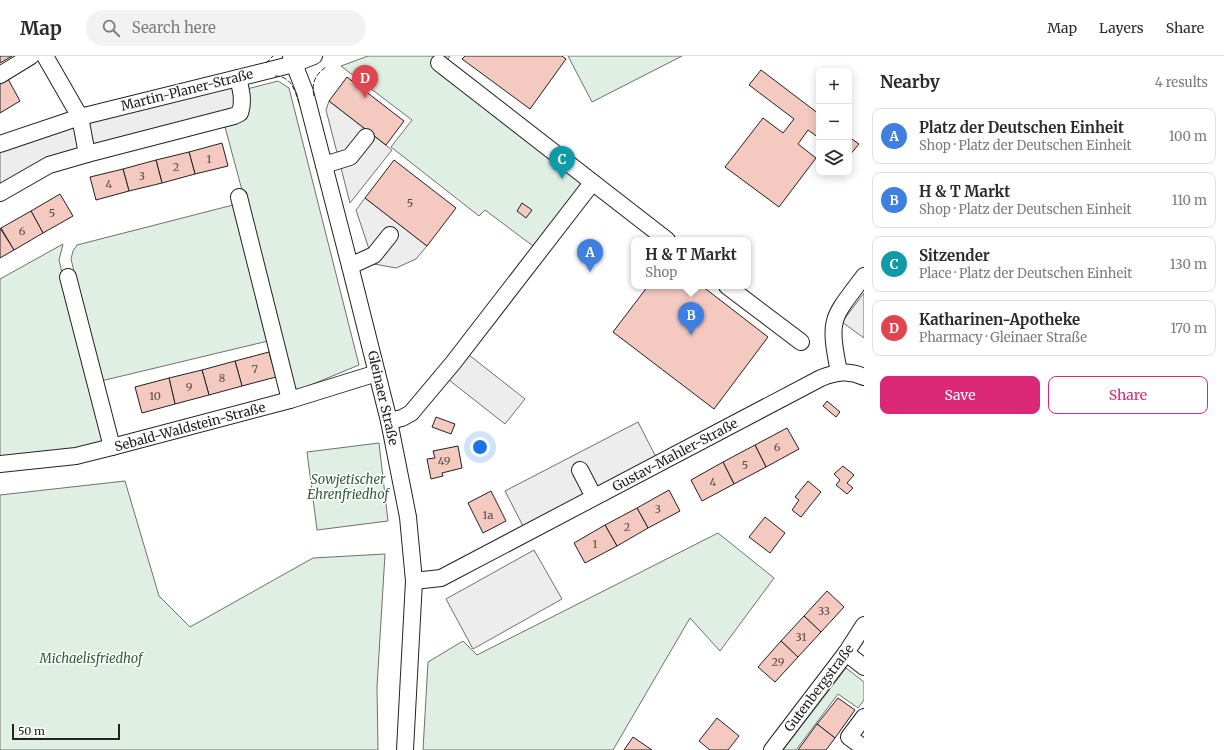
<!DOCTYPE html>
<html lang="en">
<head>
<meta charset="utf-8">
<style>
  :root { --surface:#fff; --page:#f2f2f3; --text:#2b2b33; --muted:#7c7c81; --line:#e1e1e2; --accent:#db2777 }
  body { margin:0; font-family:Merriweather,serif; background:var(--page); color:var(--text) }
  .controls { position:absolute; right:12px; top:12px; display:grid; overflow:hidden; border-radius:8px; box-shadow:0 2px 10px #0003 }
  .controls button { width:36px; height:36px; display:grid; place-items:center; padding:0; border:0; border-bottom:1px solid var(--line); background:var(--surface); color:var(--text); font:20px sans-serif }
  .scale { position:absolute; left:12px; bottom:10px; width:108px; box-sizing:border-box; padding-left:4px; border:2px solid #222; border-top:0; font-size:11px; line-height:14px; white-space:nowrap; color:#222; -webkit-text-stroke:3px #fff; paint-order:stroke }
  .you { position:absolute; left:480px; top:391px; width:14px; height:14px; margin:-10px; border:3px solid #fff; border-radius:50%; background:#1a73e8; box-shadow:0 0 0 6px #1a73e833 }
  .badge { display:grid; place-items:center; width:26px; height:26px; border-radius:50%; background:var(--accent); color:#fff; font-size:13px; font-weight:700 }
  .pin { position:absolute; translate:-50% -33px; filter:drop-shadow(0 1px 2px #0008) }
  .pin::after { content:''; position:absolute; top:21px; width:14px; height:12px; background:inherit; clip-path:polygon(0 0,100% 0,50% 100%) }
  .popup { position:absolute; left:631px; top:181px; width:120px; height:52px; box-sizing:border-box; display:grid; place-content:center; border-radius:8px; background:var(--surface); filter:drop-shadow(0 1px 3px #0005); font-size:13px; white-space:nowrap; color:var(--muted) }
  .popup b { font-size:15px; color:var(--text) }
  .popup::after { content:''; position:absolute; left:50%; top:100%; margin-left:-8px; border:8px solid transparent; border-top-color:var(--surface) }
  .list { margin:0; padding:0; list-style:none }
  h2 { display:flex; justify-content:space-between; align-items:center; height:52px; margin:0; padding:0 16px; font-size:17px }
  h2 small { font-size:13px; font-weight:400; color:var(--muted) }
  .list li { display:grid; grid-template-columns:26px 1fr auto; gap:12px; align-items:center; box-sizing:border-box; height:56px; margin:0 8px 8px; padding:0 8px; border:1px solid var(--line); border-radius:8px }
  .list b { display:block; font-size:15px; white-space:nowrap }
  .list p { margin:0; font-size:13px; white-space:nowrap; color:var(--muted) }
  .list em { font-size:13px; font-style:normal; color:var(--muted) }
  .actions { display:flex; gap:8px; padding:12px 16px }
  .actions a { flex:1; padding:9px 0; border:1px solid var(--accent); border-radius:8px; text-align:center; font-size:14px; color:var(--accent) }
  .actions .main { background:var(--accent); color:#fff }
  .icon { flex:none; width:22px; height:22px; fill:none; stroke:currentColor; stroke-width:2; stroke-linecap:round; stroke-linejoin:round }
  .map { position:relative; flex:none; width:864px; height:694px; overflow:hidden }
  header { display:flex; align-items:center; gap:24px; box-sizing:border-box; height:56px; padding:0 20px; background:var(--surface); border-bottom:1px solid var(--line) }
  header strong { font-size:19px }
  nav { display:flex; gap:22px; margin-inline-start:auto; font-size:14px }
  .search { width:280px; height:36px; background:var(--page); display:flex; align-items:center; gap:10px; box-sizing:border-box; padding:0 14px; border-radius:22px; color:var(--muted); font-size:15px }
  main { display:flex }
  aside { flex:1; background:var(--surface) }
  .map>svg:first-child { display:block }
</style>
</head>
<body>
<header>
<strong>Map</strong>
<div class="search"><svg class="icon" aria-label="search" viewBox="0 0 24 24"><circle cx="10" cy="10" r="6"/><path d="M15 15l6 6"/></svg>Search here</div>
<nav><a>Map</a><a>Layers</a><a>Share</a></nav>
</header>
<main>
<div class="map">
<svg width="864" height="694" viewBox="0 0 864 694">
  <rect width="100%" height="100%" fill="#fff"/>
  <g fill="#e0efe3" stroke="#6f6f6f">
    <path d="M368,0H450L438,17L586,128L537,193L485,154L479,160L391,91L412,64L341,10Z"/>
    <path d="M568,0H682L592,46Z"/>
    <path d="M278,25L289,32L359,309L296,335L225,71L237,66L247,33Z"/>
    <path d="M233,149L268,285L101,325L71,203L73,195L77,189Z"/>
    <path d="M63,188L59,204L103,388L68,395L0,402V223Z"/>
    <path d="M379,387L388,465L317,474L307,396Z"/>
    <path d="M125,425L159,540L190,571L313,502L385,498L377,631L378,694H0V439Z"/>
    <path d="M718,477L774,522L720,595L690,562L613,694H423L428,606L463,585L477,599Z"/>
    <path d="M846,612L864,626V644L858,652L838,638L796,694H783Z"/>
  </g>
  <g fill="#ededed" stroke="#6f6f6f">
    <path d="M231,30L237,41L235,52L0,132V96L95,64Z"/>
    <path d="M329,45L392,94L350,147L326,54Z"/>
    <path d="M365,142L427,190L416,203L396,212L374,208L356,154Z"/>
    <path d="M864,237V282L842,266Z"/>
    <path d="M469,299L525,343L505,368L449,324Z"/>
    <path d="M638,366L656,401L523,470L505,435Z"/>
    <path d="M534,494L562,543L473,593L446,543Z"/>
  </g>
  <g fill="#f3c9c0" stroke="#222">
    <path d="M0,0H12L0,7Z"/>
    <path d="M465,0H562L566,3L530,53L462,3Z"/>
    <path d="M761,14L819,58V82L808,74L798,88L816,102L779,151L725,111L763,62L783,77L794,63L749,29Z"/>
    <path d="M347,21L404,65L386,89L329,45Z"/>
    <path d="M8,23L20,45L0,57V28Z"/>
    <path d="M849,81L859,88L849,100Z"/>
    <path d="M222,87L228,110L195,118L189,96Z"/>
    <path d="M189,96L195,118L162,127L156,104Z"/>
    <path d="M156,104L162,127L129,135L123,113Z"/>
    <path d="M394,104L456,152L427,190L365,142Z"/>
    <path d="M123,113L129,135L96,144L90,121Z"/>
    <path d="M60,138L73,160L43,177L31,155Z"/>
    <path d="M522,147L532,154L526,162L517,155Z"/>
    <path d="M31,155L43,177L14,194L1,172Z"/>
    <path d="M0,172L14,194L0,202Z"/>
    <path d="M648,230H702L768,281L714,353L613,276Z"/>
    <path d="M269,296L276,321L242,330L235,305Z"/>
    <path d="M235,305L242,330L209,339L202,314Z"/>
    <path d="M202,314L209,339L175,348L169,322Z"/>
    <path d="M169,322L175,348L142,357L135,331Z"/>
    <path d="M827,345L840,356L836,361L823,350Z"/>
    <path d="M436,361L455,368L451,378L432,371Z"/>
    <path d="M787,372L799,393L766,411L755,389Z"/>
    <path d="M755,389L766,411L734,428L723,406Z"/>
    <path d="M458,390L462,412L442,417L443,420L431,423L427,403L435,402L433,395Z"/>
    <path d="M723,406L734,428L702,445L691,424Z"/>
    <path d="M843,410L854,419L847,427L853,432L847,438L836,429L840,424L834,418Z"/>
    <path d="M808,425L821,436L801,461L792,454L799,444L795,441Z"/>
    <path d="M669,434L680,455L648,472L637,452Z"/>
    <path d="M491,435L506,465L483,477L468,447Z"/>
    <path d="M637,452L648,472L617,490L605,469Z"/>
    <path d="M765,461L785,477L770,497L749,481Z"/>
    <path d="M605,469L617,490L585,507L574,487Z"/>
    <path d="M827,535L844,551L821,576L804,560Z"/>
    <path d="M804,560L821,576L798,601L781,585Z"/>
    <path d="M781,585L798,601L775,626L758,611Z"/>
    <path d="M838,642L855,654L835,682L817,668Z"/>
    <path d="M717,662L739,680L728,694H710L699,685Z"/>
    <path d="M817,668L835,682L826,694H798Z"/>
    <path d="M633,681L652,694H624Z"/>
  </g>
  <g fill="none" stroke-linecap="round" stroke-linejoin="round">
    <g stroke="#222" stroke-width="18">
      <g id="minor">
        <path d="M291,0L305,36L350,210L389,365L408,461L414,525L405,694"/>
        <path d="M439,7L667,184"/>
        <path d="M0,19L31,0"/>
        <path d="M0,88L80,61L294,8L314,0"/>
        <path d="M87,98L234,60L240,57C244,44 241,34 238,22"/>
        <path d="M324,109L350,101L366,81"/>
        <path d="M0,137L49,109L87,98L80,61L45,0"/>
        <path d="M239,141L290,344"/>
        <path d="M350,210L374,199L390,179"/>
        <path d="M68,221L112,391"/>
        <path d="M727,230L801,286"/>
        <path d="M839,316C828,261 832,263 864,220"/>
        <path d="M389,365L402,362L411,357L453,307L592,127"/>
        <path d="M0,408L76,400L112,391L290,344L377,317"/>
        <path d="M580,414L594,441"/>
        <path d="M414,525L441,522L821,322C836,316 849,314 864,321"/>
        <path d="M846,597L864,611"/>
        <path d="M864,661L849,681L864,692"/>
        <path d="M772,694L846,597L864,569"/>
      </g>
    </g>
    <use href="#minor" stroke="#fff" stroke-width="16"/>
    <g stroke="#222" stroke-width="1" stroke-dasharray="5 2" stroke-linecap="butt">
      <path d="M266,7L273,0"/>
      <path d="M275,20C291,20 295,34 299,47"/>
      <path d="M314,40C311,26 316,18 327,10"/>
    </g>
  </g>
  <g text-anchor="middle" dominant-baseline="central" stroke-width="3" stroke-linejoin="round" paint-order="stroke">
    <g font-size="11" fill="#564c4a">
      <text x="209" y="103">1</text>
      <text x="176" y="111">2</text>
      <text x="142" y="120">3</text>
      <text x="109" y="128">4</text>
      <text x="410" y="147">5</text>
      <text x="52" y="157">5</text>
      <text x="22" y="175">6</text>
      <text x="255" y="313">7</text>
      <text x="222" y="322">8</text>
      <text x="189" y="331">9</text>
      <text x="155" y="340">10</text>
      <text x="777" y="391">6</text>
      <text x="444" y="405">49</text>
      <text x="745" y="409">5</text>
      <text x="713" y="426">4</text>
      <text x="658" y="453">3</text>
      <text x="488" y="459">1a</text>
      <text x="627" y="471">2</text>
      <text x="595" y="488">1</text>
      <text x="824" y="555">33</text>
      <text x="801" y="581">31</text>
      <text x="778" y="606">29</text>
    </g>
    <g font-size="13" fill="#222" stroke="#fff">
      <text transform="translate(187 34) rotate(-14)">Martin-Planer-Straße</text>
      <text transform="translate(383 342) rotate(77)">Gleinaer Straße</text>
      <text transform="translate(190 371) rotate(-15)">Sebald-Waldstein-Straße</text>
      <text transform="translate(675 399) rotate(-28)">Gustav-Mahler-Straße</text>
      <text transform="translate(819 632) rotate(-53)">Gutenbergstraße</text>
    </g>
    <g font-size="13" font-style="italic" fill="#2f5e38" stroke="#fff">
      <text x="348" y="423">Sowjetischer<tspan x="348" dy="15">Ehrenfriedhof</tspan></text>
      <text x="91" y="602">Michaelisfriedhof</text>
    </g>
  </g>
</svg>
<div class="controls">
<button>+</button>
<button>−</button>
<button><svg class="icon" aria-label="layers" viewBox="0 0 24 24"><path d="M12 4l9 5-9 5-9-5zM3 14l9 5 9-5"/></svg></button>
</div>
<div class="scale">50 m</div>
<div class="you"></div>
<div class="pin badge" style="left:590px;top:216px;background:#3f7fe0">A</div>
<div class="pin badge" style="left:691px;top:279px;background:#3f7fe0">B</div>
<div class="popup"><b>H &amp; T Markt</b>Shop</div>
<div class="pin badge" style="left:562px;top:123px;background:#0f9aa8">C</div>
<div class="pin badge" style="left:365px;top:42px;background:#e0444e">D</div>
</div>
<aside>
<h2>Nearby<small>4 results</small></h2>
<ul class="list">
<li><span class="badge" style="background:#3f7fe0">A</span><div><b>Platz der Deutschen Einheit</b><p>Shop · Platz der Deutschen Einheit</p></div><em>100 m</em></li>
<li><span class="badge" style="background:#3f7fe0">B</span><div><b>H &amp; T Markt</b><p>Shop · Platz der Deutschen Einheit</p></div><em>110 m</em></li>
<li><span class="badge" style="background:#0f9aa8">C</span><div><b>Sitzender</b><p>Place · Platz der Deutschen Einheit</p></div><em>130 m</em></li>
<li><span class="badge" style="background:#e0444e">D</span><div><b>Katharinen-Apotheke</b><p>Pharmacy · Gleinaer Straße</p></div><em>170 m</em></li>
</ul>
<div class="actions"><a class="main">Save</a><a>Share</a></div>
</aside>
</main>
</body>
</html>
